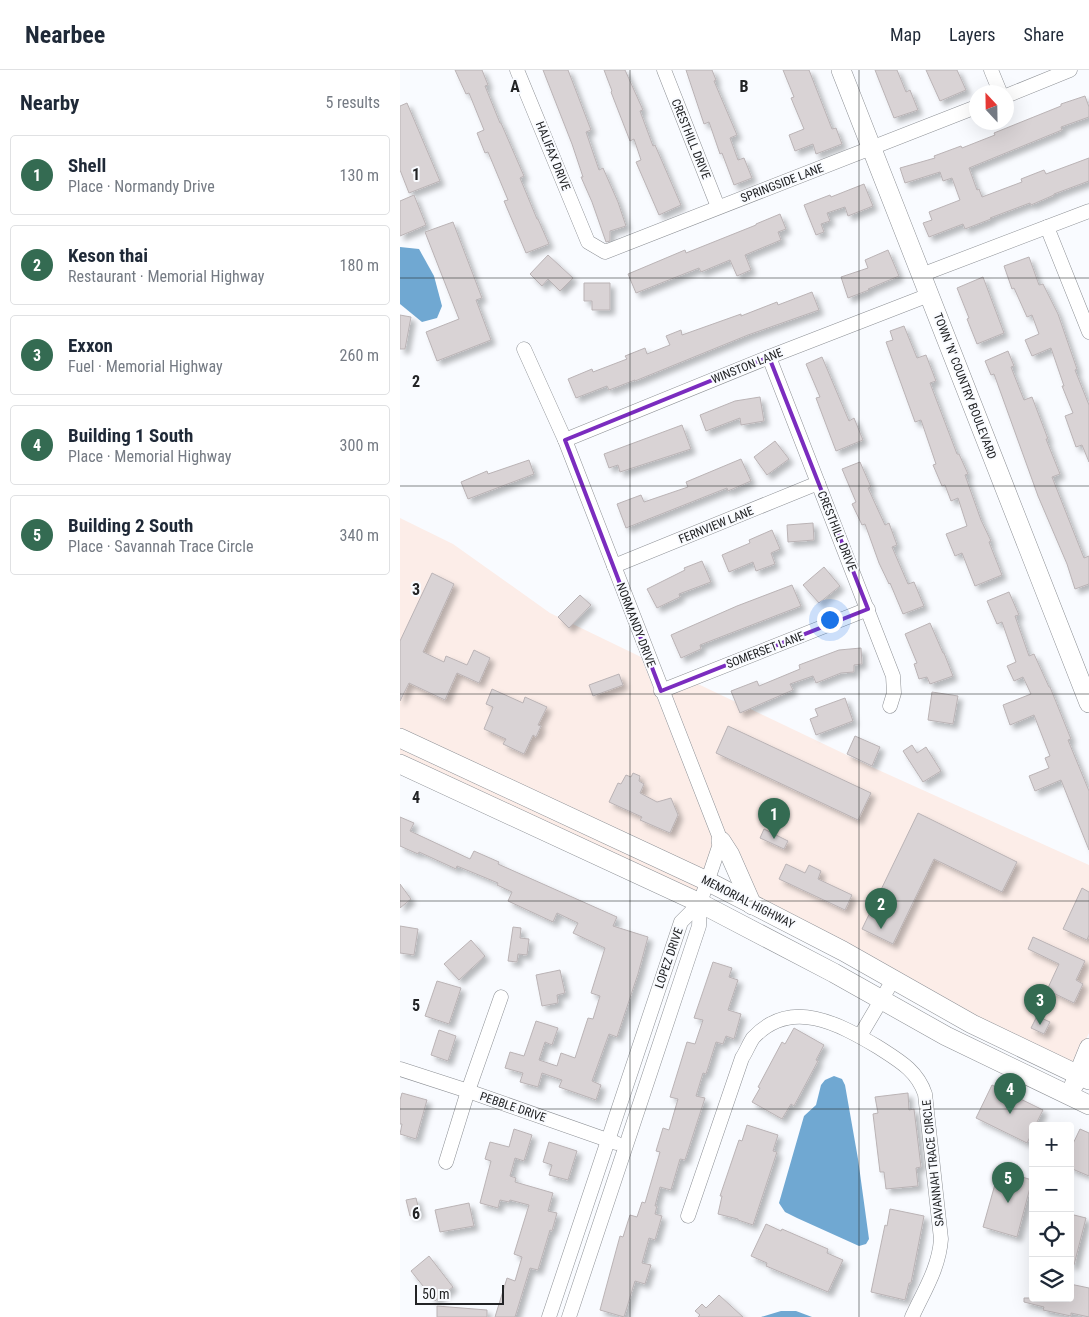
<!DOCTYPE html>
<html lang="en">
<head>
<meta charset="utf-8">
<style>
  :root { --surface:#fff; --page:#f2f2f3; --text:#1f2937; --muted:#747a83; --line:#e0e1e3; --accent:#346b52 }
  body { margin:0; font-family:"Roboto Condensed",sans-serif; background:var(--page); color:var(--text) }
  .controls { position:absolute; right:15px; bottom:15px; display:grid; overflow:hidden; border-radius:5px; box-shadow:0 5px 20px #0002 }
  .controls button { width:45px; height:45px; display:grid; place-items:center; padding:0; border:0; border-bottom:1px solid var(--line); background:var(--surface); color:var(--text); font:25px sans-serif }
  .compass { position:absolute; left:569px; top:15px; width:45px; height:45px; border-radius:50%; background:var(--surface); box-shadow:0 5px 20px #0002; rotate:338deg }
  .scale { position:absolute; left:15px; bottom:12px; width:89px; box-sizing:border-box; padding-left:5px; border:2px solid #232426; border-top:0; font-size:14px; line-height:18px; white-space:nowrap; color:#232426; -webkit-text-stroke:4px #f9fbff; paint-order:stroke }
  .you { position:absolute; left:429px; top:549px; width:18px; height:18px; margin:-12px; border:4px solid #fff; border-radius:50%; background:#1a73e8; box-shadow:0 0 0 8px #1a73e833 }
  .badge { display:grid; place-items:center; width:32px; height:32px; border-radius:50%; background:var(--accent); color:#fff; font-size:16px; font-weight:700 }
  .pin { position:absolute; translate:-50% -41px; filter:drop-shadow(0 1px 2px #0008) }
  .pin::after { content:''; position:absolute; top:26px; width:18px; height:15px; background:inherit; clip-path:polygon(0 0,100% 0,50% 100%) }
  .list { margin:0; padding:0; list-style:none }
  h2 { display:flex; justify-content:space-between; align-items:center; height:65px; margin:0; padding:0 20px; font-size:21px }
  h2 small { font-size:16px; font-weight:400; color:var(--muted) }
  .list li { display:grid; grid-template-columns:32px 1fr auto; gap:15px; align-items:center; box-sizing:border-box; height:80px; margin:0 10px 10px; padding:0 10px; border:1px solid var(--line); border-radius:5px }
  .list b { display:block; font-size:19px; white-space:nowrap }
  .list p { margin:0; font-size:16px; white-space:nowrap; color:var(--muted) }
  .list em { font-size:16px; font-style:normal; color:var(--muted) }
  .icon { flex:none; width:28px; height:28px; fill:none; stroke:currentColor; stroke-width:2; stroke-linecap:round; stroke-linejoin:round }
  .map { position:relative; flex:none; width:689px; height:1247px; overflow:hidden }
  header { display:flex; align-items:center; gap:30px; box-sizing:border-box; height:70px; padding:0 25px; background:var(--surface); border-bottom:1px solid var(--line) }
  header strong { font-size:24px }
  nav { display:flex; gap:28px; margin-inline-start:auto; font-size:18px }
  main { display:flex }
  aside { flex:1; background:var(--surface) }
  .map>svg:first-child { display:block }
</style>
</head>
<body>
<header>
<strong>Nearbee</strong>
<nav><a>Map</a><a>Layers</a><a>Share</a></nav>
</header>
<main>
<aside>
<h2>Nearby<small>5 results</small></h2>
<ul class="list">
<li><span class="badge">1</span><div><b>Shell</b><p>Place · Normandy Drive</p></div><em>130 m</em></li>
<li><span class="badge">2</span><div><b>Keson thai</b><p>Restaurant · Memorial Highway</p></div><em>180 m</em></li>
<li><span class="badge">3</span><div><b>Exxon</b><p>Fuel · Memorial Highway</p></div><em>260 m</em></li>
<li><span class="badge">4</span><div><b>Building 1 South</b><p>Place · Memorial Highway</p></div><em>300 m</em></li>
<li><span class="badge">5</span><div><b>Building 2 South</b><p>Place · Savannah Trace Circle</p></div><em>340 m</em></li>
</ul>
</aside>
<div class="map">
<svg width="689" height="1247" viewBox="0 0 689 1247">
  <defs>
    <filter id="shadow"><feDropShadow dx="4.5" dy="4.5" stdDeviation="2.5" flood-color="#0004"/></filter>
  </defs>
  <rect width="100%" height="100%" fill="#f9fbff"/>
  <g fill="#fcede8">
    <path d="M0,448L53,474L150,543L241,587L313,767L312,769L314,772L303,802L0,661Z"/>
    <path d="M298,614L474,698L689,795V963L674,996L574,947L356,830L326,766L269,625Z"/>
    <path d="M0,675L299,815L296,824L0,687Z"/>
  </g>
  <g fill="#70a8d2">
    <path d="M0,177L19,179L34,206L42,236L37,248L22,252L0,234Z"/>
    <path d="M434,1006L442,1009L445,1015L458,1089L469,1169L466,1174L459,1176L397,1148L385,1142L379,1133L404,1046L416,1035L421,1015L425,1010Z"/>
    <path d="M381,1241H396L412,1247H361Z"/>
  </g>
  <g fill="#d9d3d5" stroke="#bab3b5" filter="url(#shadow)">
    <path d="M55,0H82L88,15L85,16L100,53H101L124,106L120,108L137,149H138L149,174L126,183L104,131L108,130L88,82L85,83L77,63L84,60L69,23L66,24Z"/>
    <path d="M143,0H168L191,60L186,62L199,100L203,98L218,132L226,156L210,161V171L206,172L192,132L181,107H183L172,74Z"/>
    <path d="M204,0H225L243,40L240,41L253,76L255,75L281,135L259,145L236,92L241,90L234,69L230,71L211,22L212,21Z"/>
    <path d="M286,0H312L316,10L314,11L337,65L330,68L338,90L344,88L352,108L334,115L322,83L320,84L309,52L304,54Z"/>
    <path d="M383,0H409L432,59L436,58L442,74L416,84L413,74L395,81L389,65L404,59L391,28L394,27Z"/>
    <path d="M475,0H497L506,22L510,20L518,40L494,48Z"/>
    <path d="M526,0H557L566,20L540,31Z"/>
    <path d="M685,26L689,37V47L661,57L662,60L569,98L577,120L579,119L582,127L622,112L621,109L644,100L646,104L689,88V111L654,124V125L631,135L630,133L590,148L591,149L565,159L563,154L529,167L523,153L532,150L529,142L560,130L552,108L543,111L540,102L505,113L500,98L535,88L534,86L561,76L562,78L595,65L594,63L661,36V34Z"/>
    <path d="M7,33L40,111L9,123L0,100V36Z"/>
    <path d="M464,114L473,136L448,146L445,137L427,143L430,151L421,154L424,162L416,165L404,135L430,125L431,127Z"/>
    <path d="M14,125L26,155L0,166V131Z"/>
    <path d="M380,144L386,159L378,162L381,170L345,185L351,200L337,206L330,190L301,202L299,198L236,223L228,204L285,180L286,183L356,155V154Z"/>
    <path d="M53,152L82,228L76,230L91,270L37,291L26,262L59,249L25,162Z"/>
    <path d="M488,180L499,206L468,219L469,220L448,228L441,207L468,198L465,190Z"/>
    <path d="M148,185L173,208L160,221L148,209L142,216L130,204Z"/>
    <path d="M629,187L639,215L643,214L658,244L677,299L675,300L689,335V392L682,375L676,377L665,346L673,343L662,316H664L651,278L632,286L625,270L639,264L632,245L627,247L614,218L612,219L604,196Z"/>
    <path d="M583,207L604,263L577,274L567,249L569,248L557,218Z"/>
    <path d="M184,213H210V240H192V231H184Z"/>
    <path d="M412,222L419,240L348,265L235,311V310L209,320L207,316L176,328L168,309L192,299L193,302L227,289L225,286L245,278L247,284L270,275L266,266L281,260L282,265L341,244V246L377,232L378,235Z"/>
    <path d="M0,245L11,247L5,279H0Z"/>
    <path d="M504,256L517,288L526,285L536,311L530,313L557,384H559L568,404L565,405L581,450L591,471L589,472L602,505L575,516L562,483L555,486L546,464L567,456L558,428L551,431L545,415L542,416L533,395L536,394L521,350L515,352L486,272L493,270L490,261Z"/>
    <path d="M608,281L614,296L611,297L624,330L632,327L648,369H646L660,404L652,407L684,488L689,486V514L675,519L667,494L638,426L594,304L591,305L585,291Z"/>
    <path d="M422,287L449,351L454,348L463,370L436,381L416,328L420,327L406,294Z"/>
    <path d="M360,327L364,351L341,355L340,348L306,361L300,345L335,331Z"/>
    <path d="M282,355L291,379L220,402L218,395L209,398L204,384Z"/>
    <path d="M375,371L389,389L367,405L354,387Z"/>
    <path d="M341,389L351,411L328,421L327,418L226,458L217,434L241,425L244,432L288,417L286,412Z"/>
    <path d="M129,390L134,404L68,429L61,412L87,401L88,404Z"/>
    <path d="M460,392L471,417L468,418L485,455L489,453L497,475L492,477L508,514L514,512L524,536L503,544L490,513L489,514L479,493L465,454L462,455L452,434L456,432L442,399Z"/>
    <path d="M413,453L414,470L388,472L387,455Z"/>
    <path d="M372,460L380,479L371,483L375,494L356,501L353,492L329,502L322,485L350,473L349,470Z"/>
    <path d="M302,491L311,512L279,524L280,527L257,538L247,519L285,500L284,498Z"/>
    <path d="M424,497L440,516L419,533L403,515Z"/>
    <path d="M32,503L54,514L23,582L44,592L46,586L67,595L74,580L90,588L79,613L57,603L45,630L9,613L0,631V571Z"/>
    <path d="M392,515L401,536L300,575L301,579L281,588L271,565L337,536Z"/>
    <path d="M609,522L619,545L615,546L629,586L634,584L649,617H650L671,669L668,670L689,721V780L661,710L635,721L629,706L649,698L645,688L650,686L634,645L610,655L603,635L631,624L623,607L614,611L607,596L616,592L602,552L597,554L587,531Z"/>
    <path d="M180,525L191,535L169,558L158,547Z"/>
    <path d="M530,553L543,583H544L553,606L530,614L527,607L519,609L514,594L517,593L505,564Z"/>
    <path d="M461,578L462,594L454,595V602L441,603L416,613L413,606L390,614L393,620L340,643L331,621L357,611L359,616L400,599L399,595L439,580Z"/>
    <path d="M219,604L223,615L193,626L189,615Z"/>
    <path d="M92,619L123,633L125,627L147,637L138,655L141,656L136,667L133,665L124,684L103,674L106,669L84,659L93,637L86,634Z"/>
    <path d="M532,622L558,626L553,654L528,650Z"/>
    <path d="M445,628L453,651L416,665L410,649L418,646L415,639Z"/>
    <path d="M328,656L471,723L458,750L316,683Z"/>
    <path d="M455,666L480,677L472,696L447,684Z"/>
    <path d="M512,675L517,683L526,677L541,701L523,712L503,681Z"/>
    <path d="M233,703L240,706L239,711L244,714L240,723L257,732L271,728L278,745L270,763L240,750L242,747L209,732L218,713L221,714L226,705L231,707Z"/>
    <path d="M518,743L617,792L602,822L534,789L493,874L462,859Z"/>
    <path d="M0,747L14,753L10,761L70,789L74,781L99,792L98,794L217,847L213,856L248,867L238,904L217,967L209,964L192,1011L201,1015L196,1030L159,1017L162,1010L142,1003L138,1017L120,1012L123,1003L105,998L110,982L124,986L136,951L158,958L152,975L145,972L139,990L157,996L161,983L175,988L188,948L193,949L200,926L191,923L205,878L173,863L178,853L157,843L153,852L108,831L112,822L97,815L98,813L57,796L56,799L19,782L18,784L0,776Z"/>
    <path d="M364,759L388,771L384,779L360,768Z"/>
    <path d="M386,794L405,803L409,795L421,801L418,809L452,825L445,840L379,809Z"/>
    <path d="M0,814L11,829L0,838Z"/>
    <path d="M682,818L689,822V865L687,870L663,859Z"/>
    <path d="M0,856L18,859L14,885L0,883Z"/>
    <path d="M113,857L121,858L120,868L129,869L127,885L118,884L117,892L108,891Z"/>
    <path d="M633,867L685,891L676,910L683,914L674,933L647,920L659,894L628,879Z"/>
    <path d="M71,870L85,886L59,910L44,894Z"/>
    <path d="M313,892L332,898L329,907L338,910L328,940L341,944L334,969L326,966L323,974L316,972L306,1004L303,1003L296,1026L305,1028L285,1090L280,1089L271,1120L260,1117L255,1136H257L255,1144L262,1146L255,1170L249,1168L242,1193L251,1195L245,1214L235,1211L224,1247L200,1240L220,1166L223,1167L230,1145L237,1147L242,1132L245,1133L260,1082L256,1081L263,1058L269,1060L278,1029L270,1027L287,972L295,974L303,950L294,948Z"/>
    <path d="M160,900L165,923L157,925L158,933L142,936L136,905Z"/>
    <path d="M37,911L61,918L49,954L25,946Z"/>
    <path d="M637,946L650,952L644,964L631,958Z"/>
    <path d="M394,958L424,975L416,990L418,991L394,1036L391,1034L382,1049L352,1032L360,1018L358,1017L382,972L385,974Z"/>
    <path d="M39,960L56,966L48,991L31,985Z"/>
    <path d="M592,1015L643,1040L635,1056H633V1061L627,1073L576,1048Z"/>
    <path d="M2,1023L27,1030L16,1069L0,1064L2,1054H0V1030Z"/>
    <path d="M508,1023L509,1040L514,1039L521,1097L516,1098L518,1116L486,1119L484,1102H480L473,1044L478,1043L475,1027Z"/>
    <path d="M347,1055L378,1065L373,1081L377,1082L353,1155L338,1150V1149L318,1144L322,1126H320L339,1070L342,1071Z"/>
    <path d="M114,1059L132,1065L124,1091L115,1088L110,1106L116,1108L115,1112L153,1123L148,1141L157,1143L152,1161L150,1160L138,1200L130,1198L115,1247H95L107,1208L115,1211L122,1187L114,1184L129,1135L110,1130L109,1132L100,1130L98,1138L80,1133L91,1091L85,1089L90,1072L109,1077Z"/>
    <path d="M680,1059L689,1063V1106L670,1098V1080Z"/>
    <path d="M149,1072L177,1081L168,1110L149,1105L152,1095L143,1092Z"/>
    <path d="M599,1100L632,1110L617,1167L583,1157Z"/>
    <path d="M16,1128L20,1144L10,1146L6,1130Z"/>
    <path d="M69,1133L74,1156L40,1162L35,1140Z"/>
    <path d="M490,1139L524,1146L511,1213H509L505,1230L471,1222L485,1155L487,1156Z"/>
    <path d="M670,1144L686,1148L674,1195H670Z"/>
    <path d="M366,1154L381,1161L382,1159L428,1179L427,1183L443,1190L428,1222L366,1196L367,1193L351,1186Z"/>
    <path d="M29,1186L53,1217L35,1231L11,1201Z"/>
    <path d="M670,1214L689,1218V1247L671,1243V1246L643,1240L644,1237L624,1232V1228H670Z"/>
    <path d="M319,1225L343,1247H298L300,1245L295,1241L302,1234L306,1238Z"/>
    <path d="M37,1236L87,1240V1247H37Z"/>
  </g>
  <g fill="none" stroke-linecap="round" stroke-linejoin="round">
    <g stroke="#8d9095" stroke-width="15">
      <g id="street">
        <path d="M117,0L188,172L205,182L576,37"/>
        <path d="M264,0L318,137"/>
        <path d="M591,0L600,22"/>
        <path d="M606,26L670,0"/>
        <path d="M647,157L689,262"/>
        <path d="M521,205L689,141"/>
        <path d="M124,279L165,370L321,771L300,833L299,856L169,1247"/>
        <path d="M369,287L493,606L494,623L490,636"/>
        <path d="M165,370L369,287L529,225"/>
        <path d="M214,496L418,413"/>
        <path d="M261,621L468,539"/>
        <path d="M460,966L493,910"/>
        <path d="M0,999L68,1021L216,1073"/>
        <path d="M46,1092L68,1021L101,927"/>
        <path d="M288,1146L342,988C346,982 349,974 353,968C391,927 439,954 478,977C498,990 517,1000 525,1024L541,1169C539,1198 524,1221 512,1247"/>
        <path d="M149,1247L281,852L300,833"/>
      </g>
    </g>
    <g stroke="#8d9095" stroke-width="20">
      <g id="secondary">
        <path d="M441,0L689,633"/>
        <path d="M0,668L307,811L443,881L572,954L689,1010"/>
        <path d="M0,694L300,833L434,903L546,966L689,1035"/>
        <path d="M321,771L330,785L352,835"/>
        <path d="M674,1015L689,978"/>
      </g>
    </g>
    <use href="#street" stroke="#fff" stroke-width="14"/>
    <use href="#secondary" stroke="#fff" stroke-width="19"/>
  </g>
  <path fill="none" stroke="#7b2cbf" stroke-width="4" stroke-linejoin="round" d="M369,287L468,539L261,621L165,370Z"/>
  <path fill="none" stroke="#232426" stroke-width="1" stroke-opacity="0.55" d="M230,0V1247M459,0V1247M0,208H689M0,416H689M0,624H689M0,831H689M0,1039H689"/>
  <g text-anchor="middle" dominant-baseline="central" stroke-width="4" stroke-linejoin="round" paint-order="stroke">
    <g font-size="12" fill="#232426" stroke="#f9fbff">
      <text transform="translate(291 69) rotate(68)">CRESTHILL DRIVE</text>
      <text transform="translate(153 86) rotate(68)">HALIFAX DRIVE</text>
      <text transform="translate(382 113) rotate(-21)">SPRINGSIDE LANE</text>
      <text transform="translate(347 296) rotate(-22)">WINSTON LANE</text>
      <text transform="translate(565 316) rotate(69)">TOWN 'N' COUNTRY BOULEVARD</text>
      <text transform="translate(316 455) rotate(-22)">FERNVIEW LANE</text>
      <text transform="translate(437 461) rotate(68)">CRESTHILL DRIVE</text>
      <text transform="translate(236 555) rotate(69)">NORMANDY DRIVE</text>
      <text transform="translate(365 580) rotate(-21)">SOMERSET LANE</text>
      <text transform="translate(348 832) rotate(27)">MEMORIAL HIGHWAY</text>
      <text transform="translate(269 888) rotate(-71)">LOPEZ DRIVE</text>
      <text transform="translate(113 1037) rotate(19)">PEBBLE DRIVE</text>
      <text transform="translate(533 1093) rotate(-96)">SAVANNAH TRACE CIRCLE</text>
    </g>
  </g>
  <g font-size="16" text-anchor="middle" font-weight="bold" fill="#232426" stroke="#f9fbff" stroke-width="4" stroke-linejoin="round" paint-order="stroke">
    <text x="115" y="22">A</text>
    <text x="344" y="22">B</text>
    <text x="16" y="110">1</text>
    <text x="16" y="317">2</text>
    <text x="16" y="525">3</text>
    <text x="16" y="733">4</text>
    <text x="16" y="941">5</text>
    <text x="16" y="1149">6</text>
  </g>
</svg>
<div class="controls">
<button>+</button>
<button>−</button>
<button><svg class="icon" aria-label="locate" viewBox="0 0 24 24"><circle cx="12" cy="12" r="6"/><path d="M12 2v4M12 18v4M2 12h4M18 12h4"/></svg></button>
<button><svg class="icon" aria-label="layers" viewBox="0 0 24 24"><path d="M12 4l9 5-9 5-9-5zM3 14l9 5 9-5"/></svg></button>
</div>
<svg class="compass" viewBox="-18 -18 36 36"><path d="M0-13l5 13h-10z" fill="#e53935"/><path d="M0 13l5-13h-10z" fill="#747a83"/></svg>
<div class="scale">50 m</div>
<div class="you"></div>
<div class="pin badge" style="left:374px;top:769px">1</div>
<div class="pin badge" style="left:481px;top:859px">2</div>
<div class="pin badge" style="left:640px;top:955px">3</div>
<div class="pin badge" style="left:610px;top:1044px">4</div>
<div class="pin badge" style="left:608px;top:1133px">5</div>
</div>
</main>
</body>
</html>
